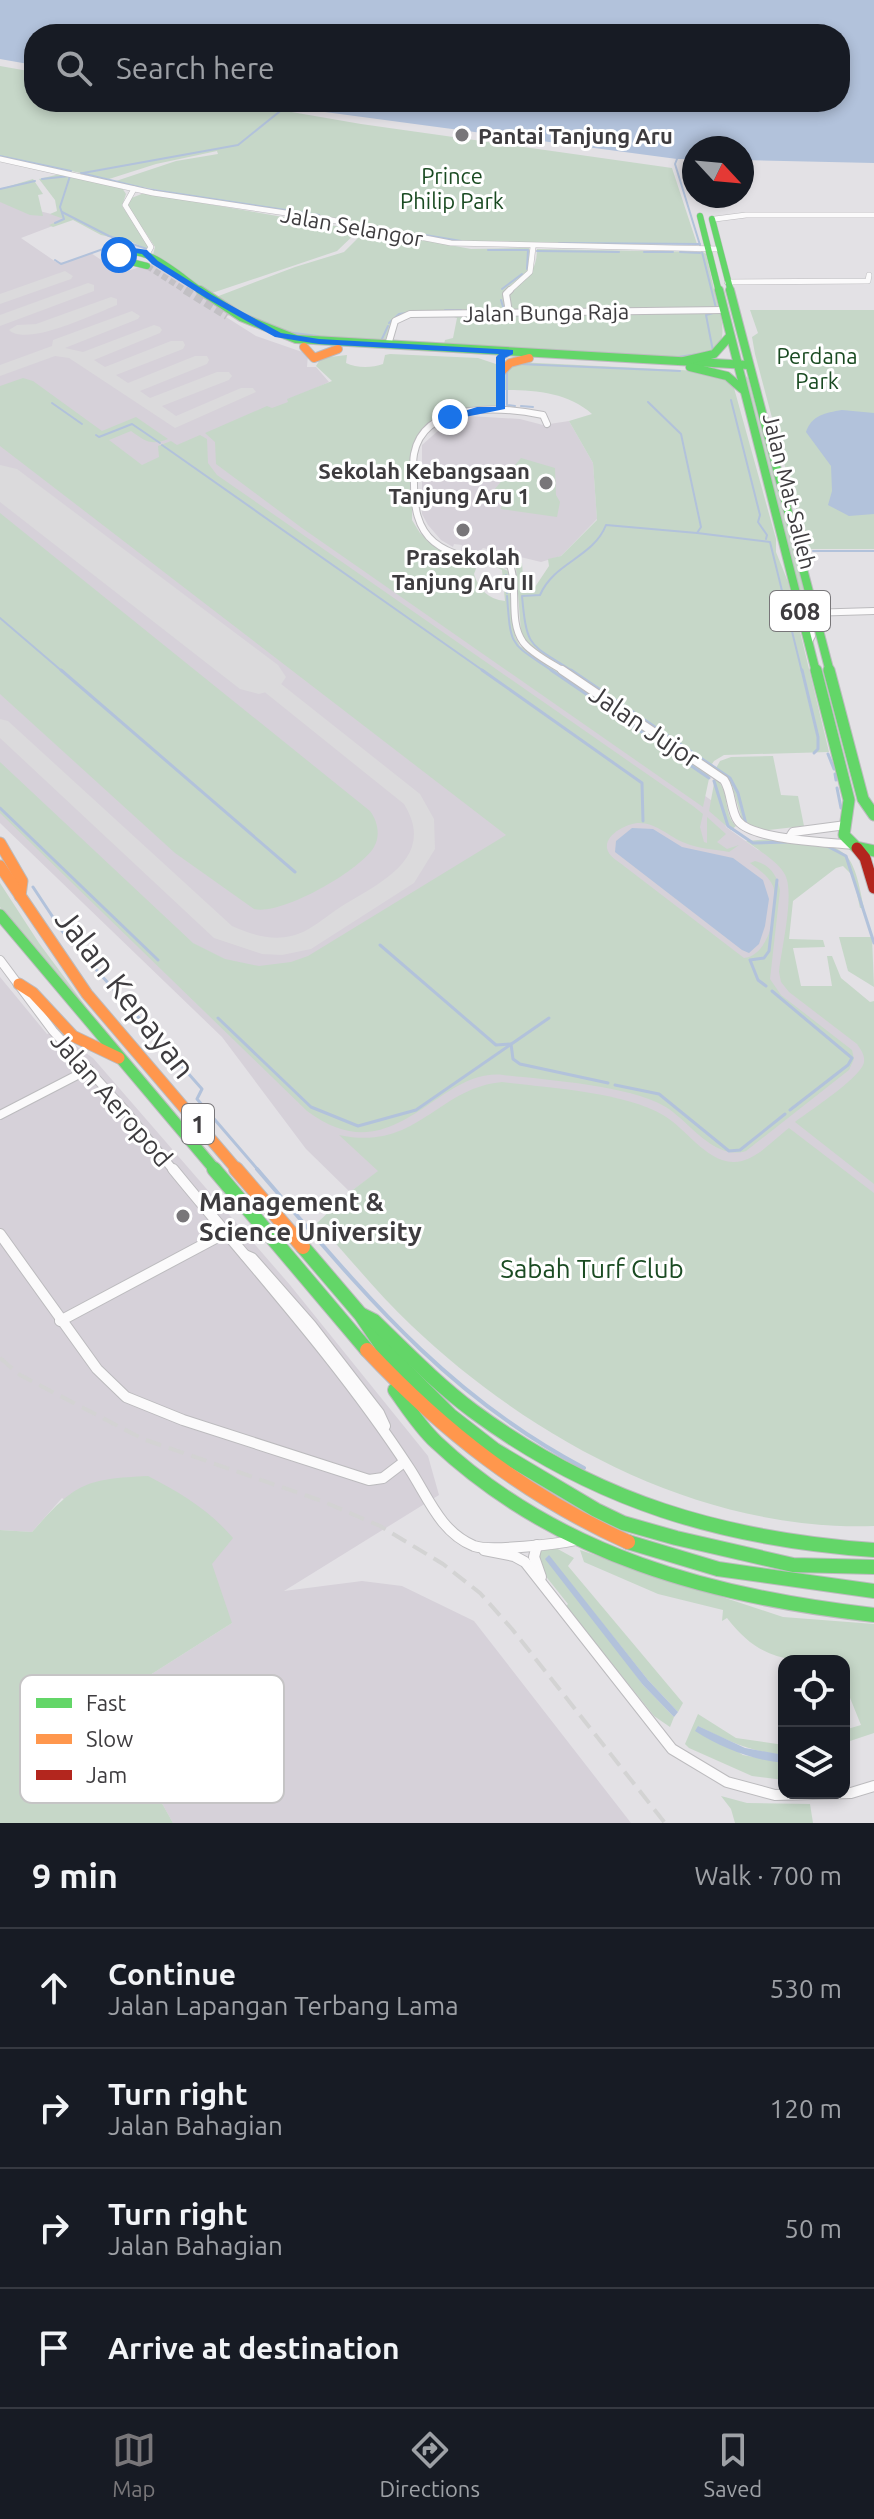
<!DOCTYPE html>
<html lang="en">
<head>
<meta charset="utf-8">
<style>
  :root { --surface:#171b24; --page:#242831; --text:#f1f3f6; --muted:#9ea1a6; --line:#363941; --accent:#787679 }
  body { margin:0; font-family:Ubuntu,sans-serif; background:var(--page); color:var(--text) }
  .controls { position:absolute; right:24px; bottom:24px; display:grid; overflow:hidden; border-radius:16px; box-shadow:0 4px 12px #0003 }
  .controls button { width:72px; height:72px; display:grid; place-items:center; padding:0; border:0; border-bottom:2px solid var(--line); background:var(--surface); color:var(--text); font:40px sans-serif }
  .compass { position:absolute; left:682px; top:136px; width:72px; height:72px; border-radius:50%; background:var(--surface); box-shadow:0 4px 12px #0003; rotate:116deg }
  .stop { position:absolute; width:24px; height:24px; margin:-18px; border:6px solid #1a73e8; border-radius:50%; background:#fff }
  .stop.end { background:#1a73e8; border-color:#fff; box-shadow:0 2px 8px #0008 }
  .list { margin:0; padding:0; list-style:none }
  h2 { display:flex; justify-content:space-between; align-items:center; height:104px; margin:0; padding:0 32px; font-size:34px }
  h2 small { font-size:26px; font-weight:400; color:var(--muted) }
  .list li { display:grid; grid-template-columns:52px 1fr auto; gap:24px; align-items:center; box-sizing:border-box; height:120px; padding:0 32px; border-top:2px solid var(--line) }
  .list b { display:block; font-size:30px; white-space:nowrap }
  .list p { margin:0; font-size:26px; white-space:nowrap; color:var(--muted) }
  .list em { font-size:26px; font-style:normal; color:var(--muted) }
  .icon { flex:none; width:44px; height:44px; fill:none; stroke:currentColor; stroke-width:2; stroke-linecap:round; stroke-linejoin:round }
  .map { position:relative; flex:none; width:874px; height:1823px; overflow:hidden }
  .search { position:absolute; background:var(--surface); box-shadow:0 4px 12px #0003; left:24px; right:24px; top:24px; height:88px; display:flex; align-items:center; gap:20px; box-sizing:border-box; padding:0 28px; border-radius:32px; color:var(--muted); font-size:30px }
  .sheet { height:584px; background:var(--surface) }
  nav { display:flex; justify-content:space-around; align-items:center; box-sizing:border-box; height:112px; border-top:2px solid var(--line); background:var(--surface); font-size:22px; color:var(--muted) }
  nav a { display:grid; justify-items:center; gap:4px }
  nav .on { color:var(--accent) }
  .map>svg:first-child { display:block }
</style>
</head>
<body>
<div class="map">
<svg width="874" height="1823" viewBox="0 0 874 1823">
  <rect width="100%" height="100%" fill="#e3e1e5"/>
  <g fill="#d6d1d9">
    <path d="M0,201L71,219L21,238L56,262L65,263L91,253L120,273L154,263L234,313L226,317L256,336L308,354L307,367H316L329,382L294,398L227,465L721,807L726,827L758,850L836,867L792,901L783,977L874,1049V1321L497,1086L350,1192L306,1149L222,1037L0,823Z"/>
    <path d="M469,416L520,419L543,425L569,421L593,463L597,519L561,556L541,562L483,548L476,555L461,551L462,545L454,544L453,547L441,540L428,525L422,514V445L449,421Z"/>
    <path d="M0,977L47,1034L56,1032L93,1058L290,1285L428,1456L439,1495L284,1591L362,1581L402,1586L474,1621L631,1823H173L106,1703L232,1623L62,1498L32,1532L0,1530Z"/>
  </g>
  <g fill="#c6d7c8" fill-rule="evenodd">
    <path d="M0,66L34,72V102H233L361,124L672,168L697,244L460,242L113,182L176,161L218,154L217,151L156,164L109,179L0,156Z"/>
    <path d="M60,174L122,188L126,194L122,206L149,246L147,249L132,242L101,235L73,220L53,227L49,225L64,219L50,214L57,211L55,200L39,179Z"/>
    <path d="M33,179L43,194L38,195L43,216L30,215L0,202V189Z"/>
    <path d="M144,193L359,230L337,251L209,294L162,265L153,255L155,247L128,206L129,199Z"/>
    <path d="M370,230L471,249L529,248C535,267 523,280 507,290L506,310L418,313L393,321L385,341L298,337L260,324L216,297L295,267L344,252L363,233Z"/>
    <path d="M537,249L703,252L706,254L718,307L511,310L509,295C524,278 537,274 537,249Z"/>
    <path d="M750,310H874V549H807L755,354L752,337L758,333Z"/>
    <path d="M720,313C729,352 713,354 678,358L444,344L445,340L453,338L457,318L451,316Z"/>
    <path d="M390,354L478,358L496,364V406L438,420L413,444L412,520L420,533L438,548L463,559L494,564L508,571L515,636L520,646L710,774L703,807L302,528L216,464L215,442L205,433L267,406L272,408L288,402L287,399L332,381L316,366L321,358L347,355L346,363C356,368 372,368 383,364L385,355ZM477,566H494L502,570L505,601C488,599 479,590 474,574Z"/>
    <path d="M517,362L700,371L723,376L734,388L776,539V552L788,582L829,752L724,755L714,761L710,767L527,643L521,632L516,568L513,563H522L524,592L531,593L549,566L548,559L561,556L597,520L593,463L569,421L592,414C569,393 536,390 505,390L503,373Z"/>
    <path d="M743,373L748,378L809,610H804Z"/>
    <path d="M23,378L33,381L102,431L136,417L168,439C151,446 145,441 131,431L109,440L142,465L159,457L158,446L171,441L177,445L200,435L207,439L208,463L217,475L693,806L703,814L700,827L704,842L707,843V817L726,834L717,842L727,849L739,845L729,852C715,849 699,849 685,843C669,837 657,823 639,823C628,823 605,834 607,848C608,856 618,861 624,866L744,958C769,956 780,907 773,886C769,876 758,869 750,863L755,861C770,865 777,875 780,890L770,979L781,995L852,1050L854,1059L849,1070L746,1151C713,1161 689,1120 664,1106C627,1085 546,1080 503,1075C437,1067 395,1177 307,1111L0,813V762L193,943L225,959L259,966L291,962L308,956L506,835L0,446V386Z"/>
    <path d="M521,458L555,468L556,495L560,502L557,517L501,509L502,502H484Z"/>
    <path d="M0,513L370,811C377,820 381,835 374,847C360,871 280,916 254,909L175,853L0,694Z"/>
    <path d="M773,756L781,795L798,796L804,826L760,831L744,826L732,786L715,770L720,761L731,757Z"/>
    <path d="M715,778C731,791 722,813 736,826L731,830L709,811Z"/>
    <path d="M784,838C846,847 852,844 864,908H860L853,876L843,866L836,868L793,901L789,939L823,940L825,947L793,948L801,986H832L827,956H832L841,978L870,1002L874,1001V1184L795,1122C808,1112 862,1077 864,1062C865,1055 861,1050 857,1044L789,992L781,982L779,972C781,950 796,890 784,873C776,860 758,850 746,841Z"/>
    <path d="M0,883L39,943L87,1008L379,1353L31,947L0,907Z"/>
    <path d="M839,937H872L874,987L848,971Z"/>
    <path d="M502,1082C549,1088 624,1092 663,1115C686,1128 705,1161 733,1162C754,1163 774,1139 789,1128L874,1193V1526C703,1532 533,1441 412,1326C378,1294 349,1257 317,1223L350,1192L378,1171L339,1135C417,1152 437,1088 502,1082Z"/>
    <path d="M148,1476C181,1493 209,1510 233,1538L212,1564L232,1623L106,1703L173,1823H0V1530L32,1532C75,1484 83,1479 148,1476Z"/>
    <path d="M542,1547L556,1548L574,1558L568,1566L683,1703L678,1712L648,1680L548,1555L643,1685L674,1717L670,1727L654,1716L566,1606L568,1604L544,1574L538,1555Z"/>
    <path d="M580,1550L783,1617L874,1624V1733L844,1743V1730L861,1725L844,1683V1661C794,1661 762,1664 727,1618L722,1621L723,1610L658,1594L584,1562Z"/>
    <path d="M698,1714L736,1738L784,1745V1755C752,1752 727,1741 698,1726L743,1755L784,1763V1780L752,1776L689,1748L685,1744Z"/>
    <path d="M721,1796L747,1803L810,1804L813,1823H735L731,1809Z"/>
  </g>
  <g fill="#b2c2db">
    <path d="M0,0H874V163L742,160V148H694V159H677L250,102H840V34H34V65L0,59Z"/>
    <path d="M842,410L874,413V514L849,516L828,505L832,491L831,466L806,432C812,415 825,413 842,410Z"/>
    <path d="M632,828L653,829L682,847L733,858L763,880L769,899L765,926L759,944L749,953L742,950L615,852L616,841Z"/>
    <path d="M549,1555L648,1680L678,1712L674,1717L643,1685L545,1559Z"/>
    <path d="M698,1726L745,1748L784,1755V1763C752,1760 722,1748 695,1731Z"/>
  </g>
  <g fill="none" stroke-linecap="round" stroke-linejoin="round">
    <g stroke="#b2c2db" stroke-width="2">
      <path d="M0,156L71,171"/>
      <path d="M677,159L675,164L700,245"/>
      <path d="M81,173L147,189L319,215"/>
      <path d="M83,173L238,145L284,108"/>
      <path d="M42,179L70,176L60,207L64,219L55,223"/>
      <path d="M0,189L35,181"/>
      <path d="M62,212L109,236L147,249"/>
      <path d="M425,235L461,241"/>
      <path d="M559,243L700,244"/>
      <path d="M488,250H528L527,269"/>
      <path d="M537,251L619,252"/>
      <path d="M644,252H673"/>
      <path d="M680,252L700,253"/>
      <path d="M702,252L716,308"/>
      <path d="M55,260L61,264L120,243"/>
      <path d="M125,266L108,254L128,247"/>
      <path d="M179,274L209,294"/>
      <path d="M502,289L522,274"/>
      <path d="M445,310H461"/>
      <path d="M500,311L504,310L501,300"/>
      <path d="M713,313L706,315L713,351"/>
      <path d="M389,323L399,314L422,311"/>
      <path d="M286,332L318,336"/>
      <path d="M381,341L388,326"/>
      <path d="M678,357L698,354"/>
      <path d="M519,364L680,371"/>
      <path d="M507,371V405L515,406"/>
      <path d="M731,400L760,515L758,522L767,535L766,539"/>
      <path d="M52,403L82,424"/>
      <path d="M521,406L533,407"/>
      <path d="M96,435L99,437L132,424L160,443"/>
      <path d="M162,445L485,672"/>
      <path d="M697,533L770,542L802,672"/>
      <path d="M813,551H874"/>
      <path d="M506,575L507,593"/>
      <path d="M507,596C511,650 510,642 554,672"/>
      <path d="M0,618L63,672"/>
      <path d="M574,672C530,643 527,651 522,596L540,595C554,562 593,558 606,525L697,533L701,527L681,434L648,402"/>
    </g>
    <g stroke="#b2c2db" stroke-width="3">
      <path d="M61,670L295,872"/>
      <path d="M482,670L642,783L643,821"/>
      <path d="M551,670L709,778"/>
      <path d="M571,670L730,778L738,793L746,824"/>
      <path d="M802,670L818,737V749L814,753"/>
      <path d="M828,754L834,769"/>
      <path d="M835,774L836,780"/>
      <path d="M714,781L728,826L753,843L787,842"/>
      <path d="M837,788L841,808"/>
      <path d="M0,808L158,960"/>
      <path d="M827,846L846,856L874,943"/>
      <path d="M33,887L62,931L202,1089L197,1099L259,1171"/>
      <path d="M380,945L496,1045L511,1044L513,1059L520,1064L608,1083"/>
      <path d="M766,986L758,980L750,960L764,958L769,951L777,880"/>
      <path d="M772,991L852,1058L848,1065L790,1110"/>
      <path d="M218,1018L311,1107L358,1126L416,1110L549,1018"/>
      <path d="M615,1085L659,1094L729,1151L740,1150L785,1114"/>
    </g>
    <path stroke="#b2c2db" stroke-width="4" d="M257,1169C360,1288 442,1393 584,1468"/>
    <g fill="#dbdadc" fill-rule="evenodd">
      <path d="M65,271L73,276L71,279L0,304V294Z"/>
      <path d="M88,283L94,285V291L0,326V315Z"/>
      <path d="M111,297L117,299V305C94,314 27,347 9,330L17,325L36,324Z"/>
      <path d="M132,311L140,316L138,319L65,348L83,352L154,325L160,327L162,330L160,333L94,360L105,367L171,341H183L185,345L183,349L116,375L128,383L195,356H207L209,360L207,364L140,391L150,398L217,372H229L232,376L229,380L162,406L176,416L241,388H253L256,392L175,428L69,358L55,356L0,376V365L52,346L53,340Z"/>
      <path d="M259,670L266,672L420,794L434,819L435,849L414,883L311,949L282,955L262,954L214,938L0,738V719L8,721L232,926C250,934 271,941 291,936C308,933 325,917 339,908C377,884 438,859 404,804L252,682L249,677Z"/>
    </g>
    <path fill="#dbdadc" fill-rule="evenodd" d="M0,465L17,469L278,665L286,677L278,689L259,694L240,689L0,502Z"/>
    <path stroke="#c2c0c4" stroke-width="6" stroke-dasharray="6 3" stroke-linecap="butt" d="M147,266L188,292"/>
    <path stroke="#c2c0c4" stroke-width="8" stroke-dasharray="8 4" stroke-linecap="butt" d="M185,290L227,316"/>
    <g stroke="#bcbbbe" stroke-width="6">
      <g id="street-far3">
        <path d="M0,159L153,193L326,219L451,243L718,249"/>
        <path d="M134,189L125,205L151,247L147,254"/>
        <path d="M715,219L746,215H874"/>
        <path d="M727,282L868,281L869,275"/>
        <path d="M508,292L530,272L533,247"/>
      </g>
    </g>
    <g stroke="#bcbbbe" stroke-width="8">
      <g id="street-far2">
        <path d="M509,312L506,294L510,290"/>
        <path d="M388,345L395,321L410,314L723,310"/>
        <path d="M501,409L500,363L501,357L509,352"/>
        <path d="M547,424L543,415C504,407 424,400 414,454C412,464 414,476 414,485C414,506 417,528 434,542C455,559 484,560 510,565C519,588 508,621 523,642C532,654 553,664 565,672"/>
        <path d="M808,643L812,636L808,613L874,611"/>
      </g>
    </g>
    <g stroke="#bcbbbe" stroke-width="10">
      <g id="street-far1">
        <path d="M562,670L724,780C732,792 730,810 738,821C753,840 826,842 852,845"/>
        <path d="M791,835L793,832L846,825"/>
        <path d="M0,960L53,1031L124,1109L174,1171"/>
        <path d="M0,1115L89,1069"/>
      </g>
    </g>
    <g stroke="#bcbbbe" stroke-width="12">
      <g id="street">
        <path d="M173,1169C253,1267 340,1362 409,1468C428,1497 440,1532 474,1546C490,1552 557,1544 576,1540"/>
        <path d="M0,1234L97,1369L126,1397L183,1420L369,1480L383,1478L404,1462"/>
        <path d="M245,1255L252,1258L311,1325L379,1413L385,1426"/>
        <path d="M60,1321L225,1233"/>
        <path d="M537,1545L534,1557L541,1577"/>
        <path d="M484,1550L514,1556L525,1562L672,1749L727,1782L775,1795L851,1793L874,1786"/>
      </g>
    </g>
    <g stroke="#bcbbbe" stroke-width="7">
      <g id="fast-far3">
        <path d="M700,216L719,292"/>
        <path d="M712,219L731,292"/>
        <path d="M147,266L123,260L119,255C146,242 180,277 203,292"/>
      </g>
    </g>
    <g stroke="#bcbbbe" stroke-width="10">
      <g id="fast-far2">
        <path d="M200,290L241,317L296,339L748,365"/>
        <path d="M719,290L816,672"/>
        <path d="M730,290L830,672"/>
        <path d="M684,361L714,354L730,336"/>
        <path d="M690,367L727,376L742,389"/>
      </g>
    </g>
    <g stroke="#bcbbbe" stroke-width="13">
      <g id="fast-far1">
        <path d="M816,670L849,800L844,835L856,847L874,851"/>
        <path d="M829,670L863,799L874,815"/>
        <path d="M0,915L216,1171"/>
      </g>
    </g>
    <g stroke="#bcbbbe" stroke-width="16">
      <g id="fast">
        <path d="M214,1169L367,1350"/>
        <path d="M303,1247L361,1315L384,1349L450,1415L495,1450L596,1510L623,1523L676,1538L793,1565L874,1567"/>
        <path d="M362,1315L374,1321C406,1352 437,1384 473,1411C596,1502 723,1539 874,1550"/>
        <path d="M395,1390C408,1408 420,1427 436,1442C557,1556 714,1597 874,1615"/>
        <path d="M628,1542L718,1569L874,1591"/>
      </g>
    </g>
    <g stroke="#bcbbbe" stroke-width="10">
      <g id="slow-far2">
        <path d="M304,347L314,358L338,349"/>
        <path d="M501,372L510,363L529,358"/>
      </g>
    </g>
    <g stroke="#bcbbbe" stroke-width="13">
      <g id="slow-far1">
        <path d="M0,843L22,881L20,896"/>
        <path d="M0,866L87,994L238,1171"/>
        <path d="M19,984L33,993L73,1036L119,1058"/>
      </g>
    </g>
    <g stroke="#bcbbbe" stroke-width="16">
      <g id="slow">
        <path d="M236,1169L303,1247"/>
        <path d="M367,1350C443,1431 526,1496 628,1542"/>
      </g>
    </g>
    <g stroke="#bcbbbe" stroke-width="13">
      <path id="jam" d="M857,848L865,858L874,888"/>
    </g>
    <use href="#street-far3" stroke="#fbfafb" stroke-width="5"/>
    <use href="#street-far2" stroke="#fbfafb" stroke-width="6"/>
    <use href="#street-far1" stroke="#fbfafb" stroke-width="8"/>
    <use href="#street" stroke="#fbfafb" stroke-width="10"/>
    <use href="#fast-far3" stroke="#63d668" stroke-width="6"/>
    <use href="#fast-far2" stroke="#63d668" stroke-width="8"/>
    <use href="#fast-far1" stroke="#63d668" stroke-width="11"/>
    <use href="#fast" stroke="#63d668" stroke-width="14"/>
    <use href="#slow-far2" stroke="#ff974d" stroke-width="8"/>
    <use href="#slow-far1" stroke="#ff974d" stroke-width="11"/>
    <use href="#slow" stroke="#ff974d" stroke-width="14"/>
    <use href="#jam" stroke="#b3261e" stroke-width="11"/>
    <path stroke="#d3d3d3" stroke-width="4" stroke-dasharray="16 8" stroke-linecap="butt" d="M0,1358L20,1375L143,1439L322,1501L380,1526L443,1564L480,1593L512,1629L665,1823"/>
  </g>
  <path fill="#1a73e8" d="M127,247L147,250L158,261L212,295L281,333L319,339L513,350V354L505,358V409L450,420L446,417L477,407H496V357L499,354L319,344L275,337L206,298L152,264L142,254L129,252L116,257V253Z"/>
  <g fill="#787679" stroke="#fff" stroke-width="3">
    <circle cx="462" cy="135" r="8"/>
    <circle cx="546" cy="483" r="8"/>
    <circle cx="463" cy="530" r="8"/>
    <circle cx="183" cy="1216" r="8"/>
  </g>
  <g text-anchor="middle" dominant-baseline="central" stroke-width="6" stroke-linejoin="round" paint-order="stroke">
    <g font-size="22" font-weight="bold" fill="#3e3c3f" stroke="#fff" text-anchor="start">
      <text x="478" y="135">Pantai Tanjung Aru</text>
      <text x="530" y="470" text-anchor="end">Sekolah Kebangsaan<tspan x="530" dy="25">Tanjung Aru 1</tspan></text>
      <text x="463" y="556" text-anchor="middle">Prasekolah<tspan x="463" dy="25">Tanjung Aru II</tspan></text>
    </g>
    <g font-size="22" fill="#1a4b22" stroke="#fff">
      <text x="452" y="175">Prince<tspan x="452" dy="25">Philip Park</tspan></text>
      <text x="817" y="355">Perdana<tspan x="817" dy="25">Park</tspan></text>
    </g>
    <g font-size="22" fill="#3e3c3f" stroke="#fff">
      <text transform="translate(352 226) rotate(10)">Jalan Selangor</text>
      <text transform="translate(546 312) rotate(-1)">Jalan Bunga Raja</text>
      <text transform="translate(790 491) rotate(76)">Jalan Mat Salleh</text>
    </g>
    <g fill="#fff" stroke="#787679" stroke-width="2">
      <rect x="770" y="591" width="60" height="40" rx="6"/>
      <rect x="182" y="1104" width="32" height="40" rx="6"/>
    </g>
    <g font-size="24" font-weight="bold" fill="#3e3c3f">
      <text x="800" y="611">608</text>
      <text x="198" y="1124">1</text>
    </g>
    <g font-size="26" fill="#3e3c3f" stroke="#fff">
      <text transform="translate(645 726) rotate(34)">Jalan Jujor</text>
      <text transform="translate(112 1099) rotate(49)">Jalan Aeropod</text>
    </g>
    <g font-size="26" font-weight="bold" fill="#3e3c3f" stroke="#fff" text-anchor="start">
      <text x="199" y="1201">Management &amp;<tspan x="199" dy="30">Science University</tspan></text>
    </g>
    <g font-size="26" fill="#1a4b22" stroke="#fff">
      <text x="592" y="1268">Sabah Turf Club</text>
    </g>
    <g font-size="32" fill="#3e3c3f" stroke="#fff">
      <text transform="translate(126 993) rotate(52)">Jalan Kepayan</text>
    </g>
  </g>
  <rect x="20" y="1675" width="264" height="128" rx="12" fill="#fff" stroke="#c5c4c5" stroke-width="2"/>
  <rect x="36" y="1698" width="36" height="10" fill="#63d668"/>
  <rect x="36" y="1734" width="36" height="10" fill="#ff974d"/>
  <rect x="36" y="1770" width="36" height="10" fill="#b3261e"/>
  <g font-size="22" fill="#3e3c3f">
    <text x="86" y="1711">Fast</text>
    <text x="86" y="1747">Slow</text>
    <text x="86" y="1783">Jam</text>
  </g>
</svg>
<div class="controls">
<button><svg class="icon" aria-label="locate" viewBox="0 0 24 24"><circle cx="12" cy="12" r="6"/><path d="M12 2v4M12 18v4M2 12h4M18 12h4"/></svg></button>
<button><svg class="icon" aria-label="layers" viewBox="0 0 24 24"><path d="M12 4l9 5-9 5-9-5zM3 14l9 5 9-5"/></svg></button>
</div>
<svg class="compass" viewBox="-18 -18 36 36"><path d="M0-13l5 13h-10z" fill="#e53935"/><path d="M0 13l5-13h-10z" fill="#9ea1a6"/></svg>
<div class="stop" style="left:119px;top:255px"></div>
<div class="stop end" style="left:450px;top:417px"></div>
<div class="search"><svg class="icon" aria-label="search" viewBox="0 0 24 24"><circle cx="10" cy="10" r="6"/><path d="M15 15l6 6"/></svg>Search here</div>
</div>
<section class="sheet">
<h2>9 min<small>Walk · 700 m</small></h2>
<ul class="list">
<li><svg class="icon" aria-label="ahead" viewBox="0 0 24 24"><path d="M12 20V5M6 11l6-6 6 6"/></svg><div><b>Continue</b><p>Jalan Lapangan Terbang Lama</p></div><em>530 m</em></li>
<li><svg class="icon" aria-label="right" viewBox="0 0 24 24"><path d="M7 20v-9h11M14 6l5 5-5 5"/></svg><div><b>Turn right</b><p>Jalan Bahagian</p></div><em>120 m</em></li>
<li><svg class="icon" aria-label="right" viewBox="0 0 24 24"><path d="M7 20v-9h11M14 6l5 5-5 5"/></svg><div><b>Turn right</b><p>Jalan Bahagian</p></div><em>50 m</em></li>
<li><svg class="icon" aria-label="arrive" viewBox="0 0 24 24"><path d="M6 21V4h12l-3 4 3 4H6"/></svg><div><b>Arrive at destination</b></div></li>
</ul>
</section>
<nav>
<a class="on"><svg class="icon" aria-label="map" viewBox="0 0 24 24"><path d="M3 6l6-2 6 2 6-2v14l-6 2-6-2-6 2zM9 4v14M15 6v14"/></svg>Map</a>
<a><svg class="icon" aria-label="directions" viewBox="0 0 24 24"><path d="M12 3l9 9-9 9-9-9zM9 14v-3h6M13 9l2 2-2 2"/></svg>Directions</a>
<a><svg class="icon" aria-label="saved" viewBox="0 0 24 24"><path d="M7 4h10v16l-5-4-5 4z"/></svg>Saved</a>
</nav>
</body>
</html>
